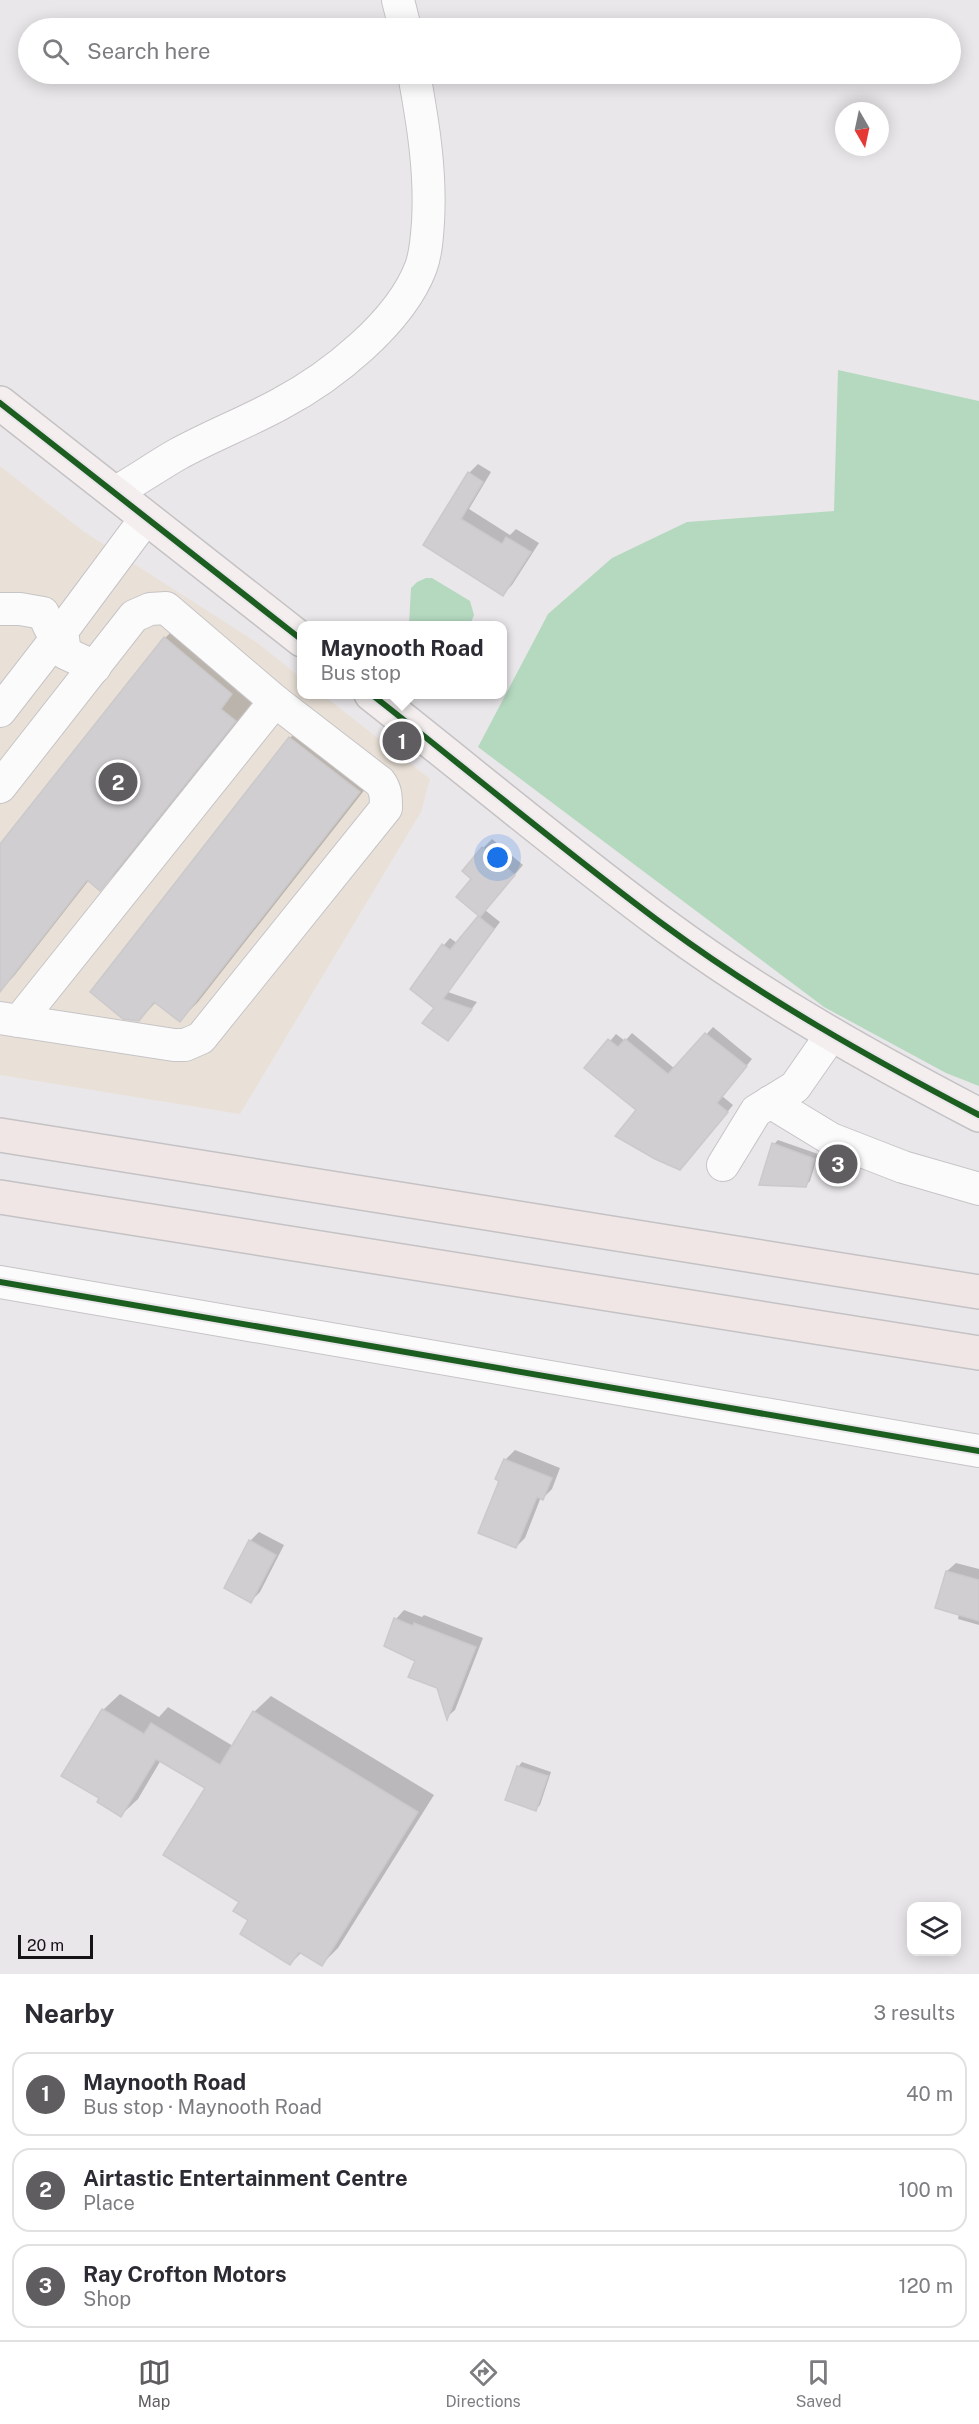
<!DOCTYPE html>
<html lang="en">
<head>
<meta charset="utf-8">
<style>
  :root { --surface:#fff; --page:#f7f7f7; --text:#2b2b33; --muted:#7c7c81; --line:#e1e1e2; --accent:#605d60 }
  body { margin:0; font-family:"Public Sans",sans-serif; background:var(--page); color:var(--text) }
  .controls { position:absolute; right:18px; bottom:18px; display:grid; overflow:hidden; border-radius:12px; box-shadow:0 3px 15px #0003 }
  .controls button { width:54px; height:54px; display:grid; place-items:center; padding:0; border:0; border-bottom:2px solid var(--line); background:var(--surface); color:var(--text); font:30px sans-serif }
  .compass { position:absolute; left:835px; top:102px; width:54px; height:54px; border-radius:50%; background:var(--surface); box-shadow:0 3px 15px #0003; rotate:171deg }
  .scale { position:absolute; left:18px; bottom:15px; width:75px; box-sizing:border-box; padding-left:6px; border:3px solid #151315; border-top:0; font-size:16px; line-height:21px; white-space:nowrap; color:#151315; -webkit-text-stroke:4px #ebe6eb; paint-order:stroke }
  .you { position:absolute; left:498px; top:858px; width:21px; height:21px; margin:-15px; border:4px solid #fff; border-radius:50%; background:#1a73e8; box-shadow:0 0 0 9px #1a73e833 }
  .badge { display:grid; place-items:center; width:39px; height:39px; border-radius:50%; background:var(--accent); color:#fff; font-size:20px; font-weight:700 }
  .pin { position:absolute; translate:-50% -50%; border:3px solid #fff; box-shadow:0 2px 6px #0006 }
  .popup { position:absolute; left:297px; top:621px; width:210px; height:78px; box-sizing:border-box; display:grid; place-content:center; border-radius:12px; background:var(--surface); filter:drop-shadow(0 2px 4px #0005); font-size:20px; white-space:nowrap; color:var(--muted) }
  .popup b { font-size:22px; color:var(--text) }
  .popup::after { content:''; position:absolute; left:50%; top:100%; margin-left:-12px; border:12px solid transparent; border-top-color:var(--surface) }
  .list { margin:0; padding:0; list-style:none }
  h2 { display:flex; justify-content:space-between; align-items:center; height:78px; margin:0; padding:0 24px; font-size:26px }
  h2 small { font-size:20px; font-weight:400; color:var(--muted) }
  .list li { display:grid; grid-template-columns:39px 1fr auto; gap:18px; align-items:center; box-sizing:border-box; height:84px; margin:0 12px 12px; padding:0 12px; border:2px solid var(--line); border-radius:18px }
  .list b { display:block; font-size:22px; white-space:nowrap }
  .list p { margin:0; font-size:20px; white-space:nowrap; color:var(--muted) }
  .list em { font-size:20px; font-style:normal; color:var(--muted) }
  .icon { flex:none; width:33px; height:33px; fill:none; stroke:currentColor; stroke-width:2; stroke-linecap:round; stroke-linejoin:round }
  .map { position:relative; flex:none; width:979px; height:1974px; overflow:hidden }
  .search { position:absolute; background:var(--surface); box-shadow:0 3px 15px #0003; left:18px; right:18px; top:18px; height:66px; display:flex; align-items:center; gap:15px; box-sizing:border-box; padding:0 21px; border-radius:33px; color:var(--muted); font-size:22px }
  .sheet { height:366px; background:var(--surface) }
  nav { display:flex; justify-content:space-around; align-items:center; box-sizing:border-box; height:84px; border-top:2px solid var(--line); background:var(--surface); font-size:16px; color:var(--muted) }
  nav a { display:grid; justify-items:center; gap:3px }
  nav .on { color:var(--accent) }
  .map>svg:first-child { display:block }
</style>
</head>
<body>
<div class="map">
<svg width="979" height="1974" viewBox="0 0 979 1974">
  <rect width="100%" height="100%" fill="#eae7ea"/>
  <path fill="#e9e1d7" d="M0,466L83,531L259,644L301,678L302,694L323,695L430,779L421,812L240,1114L0,1075Z"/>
  <g fill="#b4d9bf">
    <path d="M838,370L979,401V1086L946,1073L824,1007L478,747L548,614L612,558L687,522L834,511Z"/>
    <path d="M426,578H432L470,601L474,615L470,625H409L411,588L417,582Z"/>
  </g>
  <g fill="#0003">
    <path d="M478,464L491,472L469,509L510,535L516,529L539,543L512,585L503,594L425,544L469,473Z"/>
    <path d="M183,620L249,676L237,691L253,702L118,871L100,889L89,880L14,976L0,990V846L165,638Z"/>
    <path d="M308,720L377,774L198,1002L180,1020L156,1002L139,1020L290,738Z"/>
    <path d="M492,839L523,865L485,910L500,922L448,992L477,1002L448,1040L436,1007L444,945L450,938L457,943L480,915L473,878L483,848Z"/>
    <path d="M713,1027L752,1059L722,1096L733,1105L687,1162L639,1110L587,1068L616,1034L625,1041L632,1033L675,1069Z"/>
    <path d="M778,1140L818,1154L810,1181L806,1185L774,1144Z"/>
    <path d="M515,1450L560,1468L552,1489L543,1498L541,1497L525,1538L516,1547L501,1480L497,1479L506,1459Z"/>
    <path d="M259,1532L284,1545L260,1592L251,1601L250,1541Z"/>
    <path d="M956,1563L979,1569V1625L958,1619L959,1614L947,1571Z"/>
    <path d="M404,1610L422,1617L424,1615L483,1638L455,1710L447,1717L438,1687L417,1660L396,1619Z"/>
    <path d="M120,1694L159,1717L168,1707L233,1746L254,1712L271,1696L434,1795L338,1948L322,1964L302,1952L290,1964L250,1920L241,1901L207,1788L161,1760L138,1799L121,1815L103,1710Z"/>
    <path d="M522,1762L551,1772L540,1805L536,1809L518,1767Z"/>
  </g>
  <g fill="#d0ced0" stroke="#cbc9cb" stroke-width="1.5">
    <path d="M468,472L483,482L461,519L502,544L506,537L531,552L503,596L423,545Z"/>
    <path d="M164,637L232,694L221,709L236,721L100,891L87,880L0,992V844Z"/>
    <path d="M289,737L360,792L180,1022L154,1002L139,1021L123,1019L90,992Z"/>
    <path d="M482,847L515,875L480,917L456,897L471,879L462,871Z"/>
    <path d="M478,916L494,929L443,999L472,1009L448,1041L422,1023L434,1008L410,989L442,944L450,950Z"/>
    <path d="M705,1033L747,1066L717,1103L728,1112L680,1170L655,1159L615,1136L636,1110L584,1068L608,1039L618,1047L625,1039L668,1074Z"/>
    <path d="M772,1143L815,1159L806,1187L759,1185Z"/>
    <path d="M504,1459L552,1478L543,1500L537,1497L516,1548L478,1533L499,1481L495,1479Z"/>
    <path d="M249,1540L276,1555L251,1603L224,1588Z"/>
    <path d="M946,1571L979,1580V1621L935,1608Z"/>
    <path d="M394,1618L413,1626L414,1623L476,1647L447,1720L437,1688L408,1677L415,1661L384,1646Z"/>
    <path d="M102,1709L144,1734L151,1723L220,1765L253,1711L418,1812L322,1966L299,1952L290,1965L240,1934L248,1920L233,1911L239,1902L163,1855L205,1788L156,1759L121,1817L97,1802L99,1798L61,1776Z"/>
    <path d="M517,1766L548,1776L536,1811L505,1800Z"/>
  </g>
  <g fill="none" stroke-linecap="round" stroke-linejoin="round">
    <g stroke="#c6c4c6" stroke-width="34">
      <g id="minor">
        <path d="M398,0L405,28"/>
        <path d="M116,492C137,480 157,466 178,454C211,436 247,422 280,404C331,377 400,323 421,267C426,253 427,237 428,222C431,172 423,123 414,74"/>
        <path d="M0,609H20L43,613L50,628L62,631L0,711"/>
        <path d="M95,667L65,653L62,631L146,518"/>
        <path d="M0,787L134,616L150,609L166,608L275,701L380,782C386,790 386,797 386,808L201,1038L185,1045H174L0,1018"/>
        <path d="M19,1021L275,701"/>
        <path d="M770,1102L831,1139L903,1167L979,1189"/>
        <path d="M723,1165L756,1111L795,1087L832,1034"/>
        <path d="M0,1282L979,1451"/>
      </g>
    </g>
    <g stroke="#c4c2c4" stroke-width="36">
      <g id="major">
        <path d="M0,403L302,640"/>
        <path d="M371,694C469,771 564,851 664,925C763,998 870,1058 979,1115"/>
      </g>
    </g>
    <g stroke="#c4c2c4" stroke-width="36">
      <g id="highway">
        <path d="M0,1135L979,1292"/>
        <path d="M0,1197L979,1353"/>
      </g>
    </g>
    <use href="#minor" stroke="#fcfbfc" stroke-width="32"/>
    <use href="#major" stroke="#f4efee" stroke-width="33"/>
    <use href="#highway" stroke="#f0e6e5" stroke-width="33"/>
    <g stroke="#ebe6eb" stroke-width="10">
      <g id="cycleway">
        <path d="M0,403L302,640"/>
        <path d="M371,694C469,771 564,851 664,925C763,998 870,1058 979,1115"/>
        <path d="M0,1282L979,1451"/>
      </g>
    </g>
    <use href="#cycleway" stroke="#1b5e20" stroke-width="6"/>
  </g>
</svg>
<div class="controls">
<button><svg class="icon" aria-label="layers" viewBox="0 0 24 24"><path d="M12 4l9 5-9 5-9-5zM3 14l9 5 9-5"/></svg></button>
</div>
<svg class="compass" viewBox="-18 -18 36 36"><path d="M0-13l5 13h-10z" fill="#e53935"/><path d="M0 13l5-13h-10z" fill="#7c7c81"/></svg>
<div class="scale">20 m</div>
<div class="you"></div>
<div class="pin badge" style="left:402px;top:741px">1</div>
<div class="popup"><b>Maynooth Road</b>Bus stop</div>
<div class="pin badge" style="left:118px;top:782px">2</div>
<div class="pin badge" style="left:838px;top:1164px">3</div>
<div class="search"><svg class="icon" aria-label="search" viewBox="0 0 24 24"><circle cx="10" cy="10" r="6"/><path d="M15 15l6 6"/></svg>Search here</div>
</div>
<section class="sheet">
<h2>Nearby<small>3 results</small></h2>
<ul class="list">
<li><span class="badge">1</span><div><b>Maynooth Road</b><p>Bus stop · Maynooth Road</p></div><em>40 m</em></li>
<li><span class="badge">2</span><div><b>Airtastic Entertainment Centre</b><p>Place</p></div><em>100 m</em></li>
<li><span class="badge">3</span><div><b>Ray Crofton Motors</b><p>Shop</p></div><em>120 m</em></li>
</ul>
</section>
<nav>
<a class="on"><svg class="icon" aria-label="map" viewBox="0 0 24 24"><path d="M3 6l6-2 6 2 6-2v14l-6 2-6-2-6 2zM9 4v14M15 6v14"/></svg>Map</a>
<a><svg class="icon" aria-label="directions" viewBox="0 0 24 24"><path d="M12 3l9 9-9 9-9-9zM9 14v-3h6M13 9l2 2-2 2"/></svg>Directions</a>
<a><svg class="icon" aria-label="saved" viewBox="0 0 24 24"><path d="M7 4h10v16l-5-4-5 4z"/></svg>Saved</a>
</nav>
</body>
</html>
